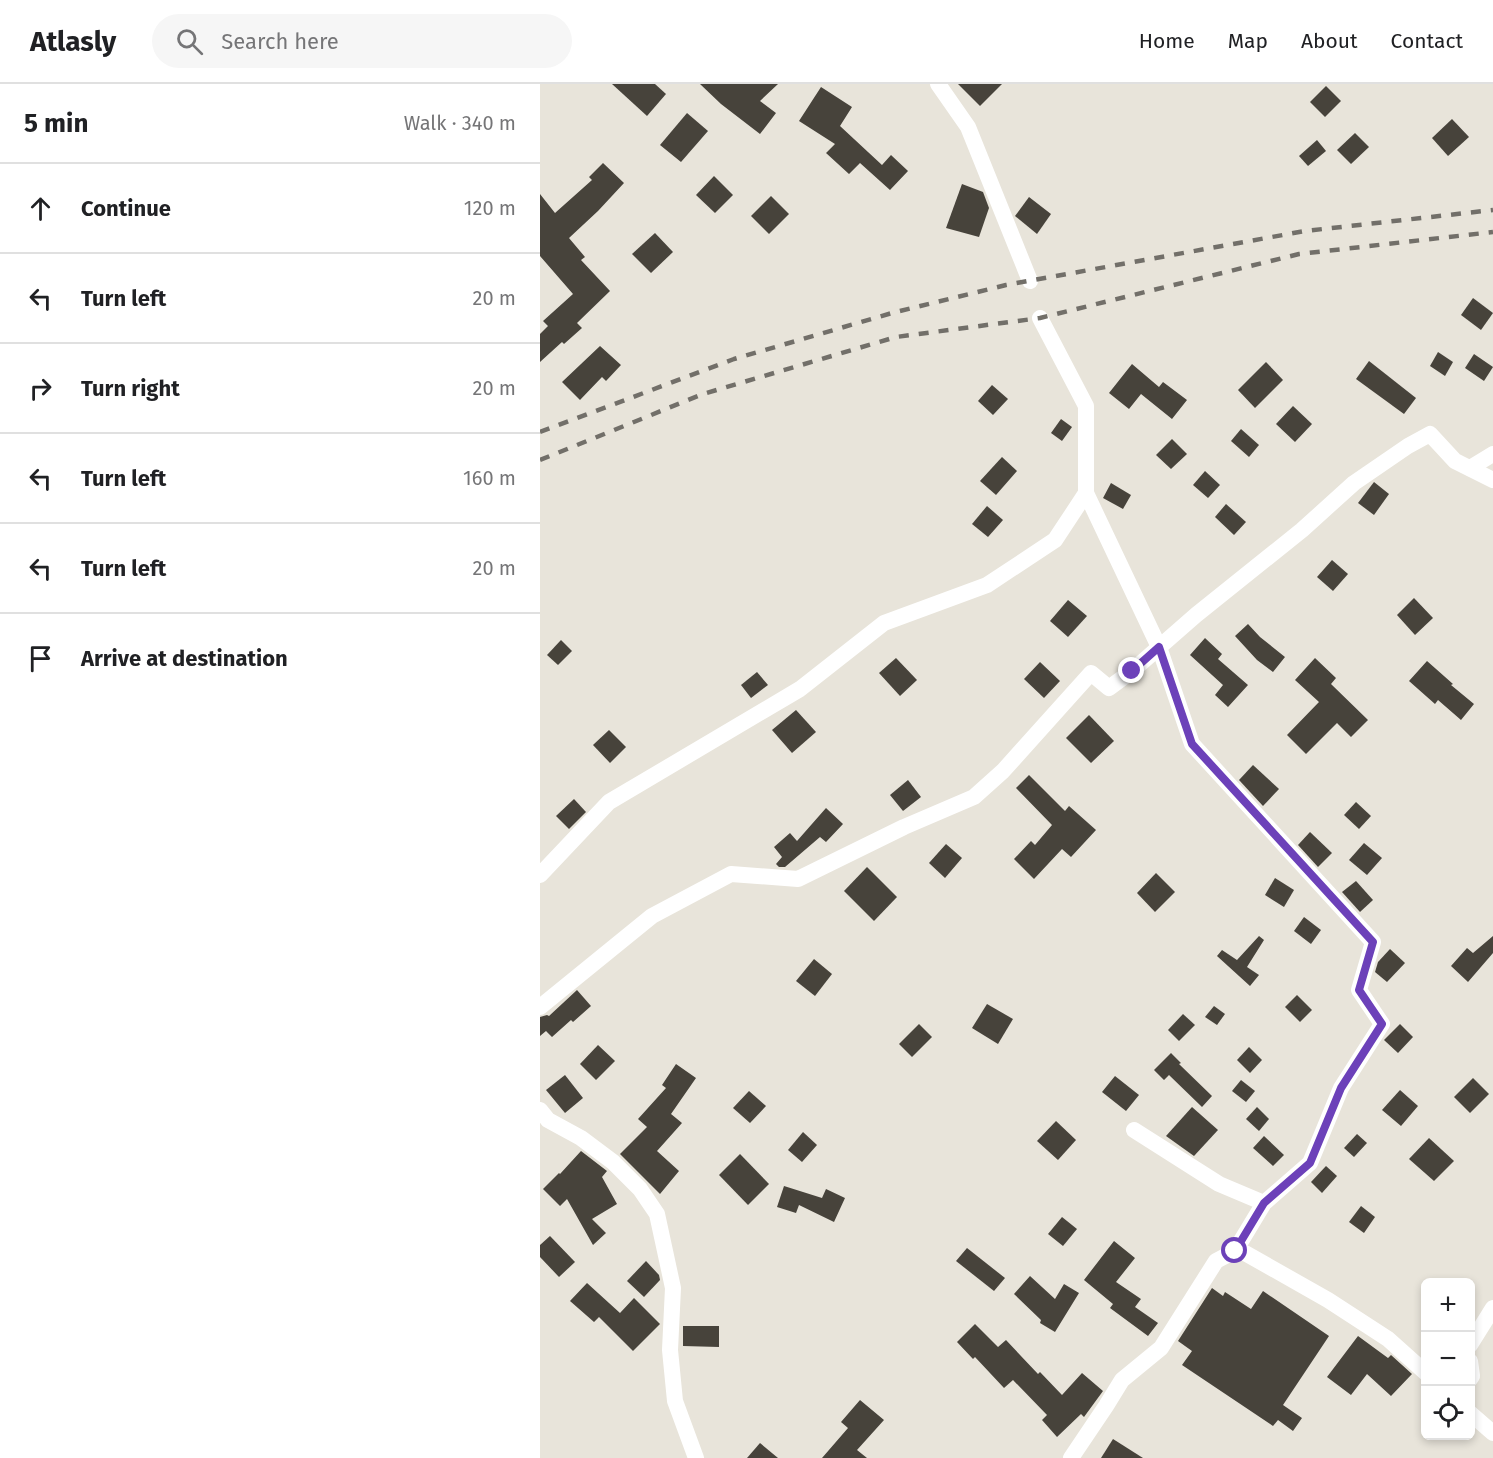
<!DOCTYPE html>
<html lang="en">
<head>
<meta charset="utf-8">
<style>
  :root { --surface:#fff; --page:#f6f6f6; --text:#202124; --muted:#757577; --line:#e0e0e0 }
  body { margin:0; font-family:"Fira Sans",sans-serif; background:var(--page); color:var(--text) }
  .controls { position:absolute; right:18px; bottom:18px; display:grid; overflow:hidden; border-radius:9px; box-shadow:0 3px 9px #0003 }
  .controls button { width:54px; height:54px; display:grid; place-items:center; padding:0; border:0; border-bottom:2px solid var(--line); background:var(--surface); color:var(--text); font:30px sans-serif }
  .stop { position:absolute; width:18px; height:18px; margin:-14px; border:4px solid #6c41b9; border-radius:50%; background:#fff }
  .stop.end { background:#6c41b9; border-color:#fff; box-shadow:0 2px 6px #0008 }
  .list { margin:0; padding:0; list-style:none }
  h2 { display:flex; justify-content:space-between; align-items:center; height:78px; margin:0; padding:0 24px; font-size:26px }
  h2 small { font-size:20px; font-weight:400; color:var(--muted) }
  .list li { display:grid; grid-template-columns:39px 1fr auto; gap:18px; align-items:center; box-sizing:border-box; height:90px; padding:0 24px; border-top:2px solid var(--line) }
  .list b { display:block; font-size:22px; white-space:nowrap }
  .list em { font-size:20px; font-style:normal; color:var(--muted) }
  .icon { flex:none; width:33px; height:33px; fill:none; stroke:currentColor; stroke-width:2; stroke-linecap:round; stroke-linejoin:round }
  .map { position:relative; flex:none; width:953px; height:1374px; overflow:hidden }
  header { display:flex; align-items:center; gap:36px; box-sizing:border-box; height:84px; padding:0 30px; background:var(--surface); border-bottom:2px solid var(--line) }
  header strong { font-size:28px }
  nav { display:flex; gap:33px; margin-inline-start:auto; font-size:21px }
  .search { width:420px; height:54px; background:var(--page); display:flex; align-items:center; gap:15px; box-sizing:border-box; padding:0 21px; border-radius:33px; color:var(--muted); font-size:22px }
  main { display:flex }
  aside { flex:1; background:var(--surface) }
  .map>svg:first-child { display:block }
</style>
</head>
<body>
<header>
<strong>Atlasly</strong>
<div class="search"><svg class="icon" aria-label="search" viewBox="0 0 24 24"><circle cx="10" cy="10" r="6"/><path d="M15 15l6 6"/></svg>Search here</div>
<nav><a>Home</a><a>Map</a><a>About</a><a>Contact</a></nav>
</header>
<main>
<aside>
<h2>5 min<small>Walk · 340 m</small></h2>
<ul class="list">
<li><svg class="icon" aria-label="ahead" viewBox="0 0 24 24"><path d="M12 20V5M6 11l6-6 6 6"/></svg><div><b>Continue</b></div><em>120 m</em></li>
<li><svg class="icon" aria-label="left" viewBox="0 0 24 24"><path d="M17 20v-9H6M10 6l-5 5 5 5"/></svg><div><b>Turn left</b></div><em>20 m</em></li>
<li><svg class="icon" aria-label="right" viewBox="0 0 24 24"><path d="M7 20v-9h11M14 6l5 5-5 5"/></svg><div><b>Turn right</b></div><em>20 m</em></li>
<li><svg class="icon" aria-label="left" viewBox="0 0 24 24"><path d="M17 20v-9H6M10 6l-5 5 5 5"/></svg><div><b>Turn left</b></div><em>160 m</em></li>
<li><svg class="icon" aria-label="left" viewBox="0 0 24 24"><path d="M17 20v-9H6M10 6l-5 5 5 5"/></svg><div><b>Turn left</b></div><em>20 m</em></li>
<li><svg class="icon" aria-label="arrive" viewBox="0 0 24 24"><path d="M6 21V4h12l-3 4 3 4H6"/></svg><div><b>Arrive at destination</b></div></li>
</ul>
</aside>
<div class="map">
<svg width="953" height="1374" viewBox="0 0 953 1374">
  <rect width="100%" height="100%" fill="#e8e4da"/>
  <g fill="#47433b">
    <path d="M72,0H115L126,10L107,32Z"/>
    <path d="M160,0H238L220,17L236,29L220,50L181,20Z"/>
    <path d="M418,0H462L440,22Z"/>
    <path d="M786,2L801,17L785,33L770,18Z"/>
    <path d="M281,3L312,23L300,42L342,81L351,71L368,87L350,106L320,79L309,90L286,69L295,60L259,37Z"/>
    <path d="M147,29L168,47L141,78L120,61Z"/>
    <path d="M912,35L929,53L908,72L892,54Z"/>
    <path d="M815,49L829,63L811,80L797,66Z"/>
    <path d="M777,56L786,67L768,82L759,72Z"/>
    <path d="M63,79L84,99L58,127L29,154L45,173L41,176L70,207L37,239L42,244L24,260L22,258L0,278V250L8,242L3,237L33,210L0,172V110L15,129L52,96L49,93Z"/>
    <path d="M174,92L193,111L175,129L156,111Z"/>
    <path d="M422,100L443,108L449,124L439,153L406,144Z"/>
    <path d="M231,112L249,130L229,150L211,132Z"/>
    <path d="M489,113L511,130L497,150L475,132Z"/>
    <path d="M115,149L133,168L111,189L92,170Z"/>
    <path d="M933,214L953,229L941,246L921,231Z"/>
    <path d="M60,262L81,281L66,297L62,293L40,316L22,298Z"/>
    <path d="M898,268L913,278L905,292L890,282Z"/>
    <path d="M934,270L953,283L944,297L925,284Z"/>
    <path d="M829,277L876,314L864,330L816,295Z"/>
    <path d="M726,278L743,296L715,324L698,306Z"/>
    <path d="M592,280L619,303L623,298L647,316L632,335L601,310L589,325L569,309Z"/>
    <path d="M452,301L468,315L453,331L438,317Z"/>
    <path d="M753,322L772,340L755,358L736,340Z"/>
    <path d="M521,335L532,343L522,357L511,349Z"/>
    <path d="M701,345L719,361L709,373L691,357Z"/>
    <path d="M632,355L647,370L631,385L616,371Z"/>
    <path d="M462,373L477,387L456,411L440,397Z"/>
    <path d="M665,387L680,401L668,414L653,401Z"/>
    <path d="M834,398L849,410L834,431L818,419Z"/>
    <path d="M571,399L591,411L583,425L563,414Z"/>
    <path d="M686,420L706,438L694,451L675,433Z"/>
    <path d="M447,422L463,436L448,453L432,440Z"/>
    <path d="M792,476L808,490L793,507L777,493Z"/>
    <path d="M874,514L893,534L875,551L857,531Z"/>
    <path d="M528,516L547,532L528,553L510,537Z"/>
    <path d="M708,540L720,553L745,573L733,588L717,576L695,552Z"/>
    <path d="M665,554L682,570L678,575L708,601L688,623L675,611L683,601L650,571Z"/>
    <path d="M21,556L32,567L18,581L7,571Z"/>
    <path d="M356,574L377,596L360,612L339,589Z"/>
    <path d="M775,574L796,594L791,600L828,636L811,653L797,639L766,670L747,651L779,618L755,596Z"/>
    <path d="M887,577L913,600L911,601L934,620L921,636L898,616L895,620L869,597Z"/>
    <path d="M500,578L520,597L504,614L484,595Z"/>
    <path d="M217,588L228,601L211,614L201,601Z"/>
    <path d="M256,626L276,648L252,669L232,646Z"/>
    <path d="M549,631L574,657L551,679L526,654Z"/>
    <path d="M69,646L86,663L70,679L53,661Z"/>
    <path d="M713,681L739,705L723,722L699,696Z"/>
    <path d="M489,691L525,727L529,722L556,746L531,773L522,765L494,795L474,775L491,757L495,761L512,741L476,704Z"/>
    <path d="M368,696L381,713L363,727L350,711Z"/>
    <path d="M34,715L46,728L29,745L16,732Z"/>
    <path d="M816,718L831,732L819,745L804,731Z"/>
    <path d="M286,724L303,740L286,758L280,753L245,783H239L236,780L242,773L234,763L250,749L257,757Z"/>
    <path d="M770,748L792,769L778,783L758,761Z"/>
    <path d="M824,759L842,774L827,791L809,776Z"/>
    <path d="M406,760L422,774L405,794L389,779Z"/>
    <path d="M327,783L357,813L334,837L304,807Z"/>
    <path d="M616,789L635,808L615,828L597,809Z"/>
    <path d="M735,794L754,806L744,823L725,811Z"/>
    <path d="M816,797L833,816L820,828L802,808Z"/>
    <path d="M764,833L781,846L771,860L754,847Z"/>
    <path d="M719,852L724,856L707,883L719,891L710,902L677,872L682,866L697,876Z"/>
    <path d="M953,852V869L928,898L911,882L927,864L933,869Z"/>
    <path d="M850,865L865,879L847,898L835,888L838,878Z"/>
    <path d="M274,875L292,890L275,912L256,897Z"/>
    <path d="M37,906L51,922L33,938L31,936L12,953L6,947L0,952V933L7,931L9,932Z"/>
    <path d="M757,911L772,926L760,938L745,923Z"/>
    <path d="M447,920L473,935L458,960L432,944Z"/>
    <path d="M674,922L685,930L677,941L665,933Z"/>
    <path d="M643,930L655,941L639,957L628,946Z"/>
    <path d="M379,940L392,953L372,973L359,960Z"/>
    <path d="M860,940L873,953L858,969L844,956Z"/>
    <path d="M58,961L75,977L56,996L40,980Z"/>
    <path d="M709,963L722,976L710,989L697,976Z"/>
    <path d="M631,969L641,979L639,980L672,1012L662,1023L629,991L624,996L614,986Z"/>
    <path d="M136,980L156,994L131,1030L142,1039L117,1067L139,1087L120,1110L80,1070L107,1043L98,1035L126,1004L122,1001Z"/>
    <path d="M25,991L43,1014L25,1029L6,1006Z"/>
    <path d="M575,992L599,1011L586,1027L562,1008Z"/>
    <path d="M933,994L949,1010L930,1029L914,1013Z"/>
    <path d="M701,996L715,1007L706,1018L692,1007Z"/>
    <path d="M860,1006L878,1022L861,1042L842,1026Z"/>
    <path d="M209,1007L226,1022L210,1039L193,1024Z"/>
    <path d="M652,1023L678,1046L654,1072L626,1052Z"/>
    <path d="M717,1023L729,1035L719,1047L706,1035Z"/>
    <path d="M516,1037L536,1056L518,1076L497,1057Z"/>
    <path d="M263,1048L277,1061L262,1078L248,1066Z"/>
    <path d="M817,1050L827,1059L814,1073L804,1064Z"/>
    <path d="M724,1052L744,1071L733,1082L713,1064Z"/>
    <path d="M889,1054L914,1077L894,1097L869,1075Z"/>
    <path d="M41,1067L67,1087L62,1093L77,1120L52,1135L66,1149L53,1161L27,1115L20,1122L3,1105L19,1089L20,1090Z"/>
    <path d="M200,1070L229,1100L208,1121L179,1091Z"/>
    <path d="M786,1082L797,1092L782,1109L771,1098Z"/>
    <path d="M244,1102L282,1114L286,1105L305,1114L294,1138L259,1121L256,1129L237,1123Z"/>
    <path d="M821,1122L835,1133L824,1149L809,1138Z"/>
    <path d="M522,1133L537,1145L523,1162L508,1150Z"/>
    <path d="M10,1152L35,1178L19,1193L0,1173V1161Z"/>
    <path d="M574,1157L595,1174L576,1198L601,1215L595,1223L618,1239L608,1252L570,1224L573,1220L544,1196Z"/>
    <path d="M427,1164L465,1194L454,1207L416,1177Z"/>
    <path d="M106,1177L119,1191L120,1196L104,1213L87,1197Z"/>
    <path d="M490,1192L515,1215L524,1200L539,1209L515,1248L500,1239L501,1236L474,1210Z"/>
    <path d="M47,1199L80,1229L94,1214L120,1240L93,1267L59,1233L54,1238L30,1217Z"/>
    <path d="M672,1204L683,1212L685,1208L711,1225L723,1207L789,1252L743,1321L762,1334L753,1347L738,1336L733,1342L642,1281L652,1267L638,1257Z"/>
    <path d="M435,1240L458,1263L466,1256L498,1290L500,1288L522,1311L542,1289L563,1307L544,1333L541,1330L517,1353L502,1336L507,1331L473,1296L464,1304L435,1273L433,1275L417,1258Z"/>
    <path d="M143,1242H179V1263L143,1262Z"/>
    <path d="M818,1252L848,1274L851,1271L872,1290L851,1312L827,1290L811,1311L787,1293Z"/>
    <path d="M320,1316L344,1336L317,1366L327,1374H282L308,1344L301,1338Z"/>
    <path d="M573,1355L603,1374H561Z"/>
    <path d="M220,1359L238,1374H207Z"/>
  </g>
  <g fill="none" stroke-linecap="round" stroke-linejoin="round">
    <g stroke="#fff" stroke-width="16">
      <path d="M398,0L428,43L490,197"/>
      <path d="M500,234L546,322V409L619,563L652,660L833,858L819,906L842,940L801,1004L770,1079L724,1119L695,1167"/>
      <path d="M930,384L953,370"/>
      <path d="M0,791L69,718L260,605L344,539L447,501L515,456L546,409"/>
      <path d="M0,923L112,832L191,790L258,795L364,743L434,713L463,687L551,589L569,604L592,587L656,531L762,446L814,399L868,362L890,350L915,377L953,396"/>
      <path d="M0,1026L8,1036L41,1054L73,1078L100,1105L117,1130L133,1204L130,1266L135,1317L156,1374"/>
      <path d="M594,1046L679,1100L724,1119"/>
      <path d="M930,1261L953,1224"/>
      <path d="M930,1277L932,1292L930,1295"/>
      <path d="M930,1329L953,1349"/>
      <path d="M531,1374L566,1322L582,1296L621,1264L676,1177L695,1167L705,1169L788,1216L848,1255L886,1289"/>
    </g>
    <g stroke="#726f69" stroke-width="4.5" stroke-dasharray="10 10" stroke-linecap="butt">
      <path d="M0,348L194,275L352,229L466,201L765,147L953,126"/>
      <path d="M0,376L163,310L356,253L500,234L759,170L953,148"/>
    </g>
  </g>
  <g fill="none" stroke-linecap="round" stroke-linejoin="round">
    <path stroke="#6c41b9" stroke-width="8" d="M592,587L619,563L652,660L833,858L819,906L842,940L801,1004L770,1079L724,1119L695,1167"/>
  </g>
</svg>
<div class="controls">
<button>+</button>
<button>−</button>
<button><svg class="icon" aria-label="locate" viewBox="0 0 24 24"><circle cx="12" cy="12" r="6"/><path d="M12 2v4M12 18v4M2 12h4M18 12h4"/></svg></button>
</div>
<div class="stop" style="left:695px;top:1167px"></div>
<div class="stop end" style="left:592px;top:587px"></div>
</div>
</main>
</body>
</html>
